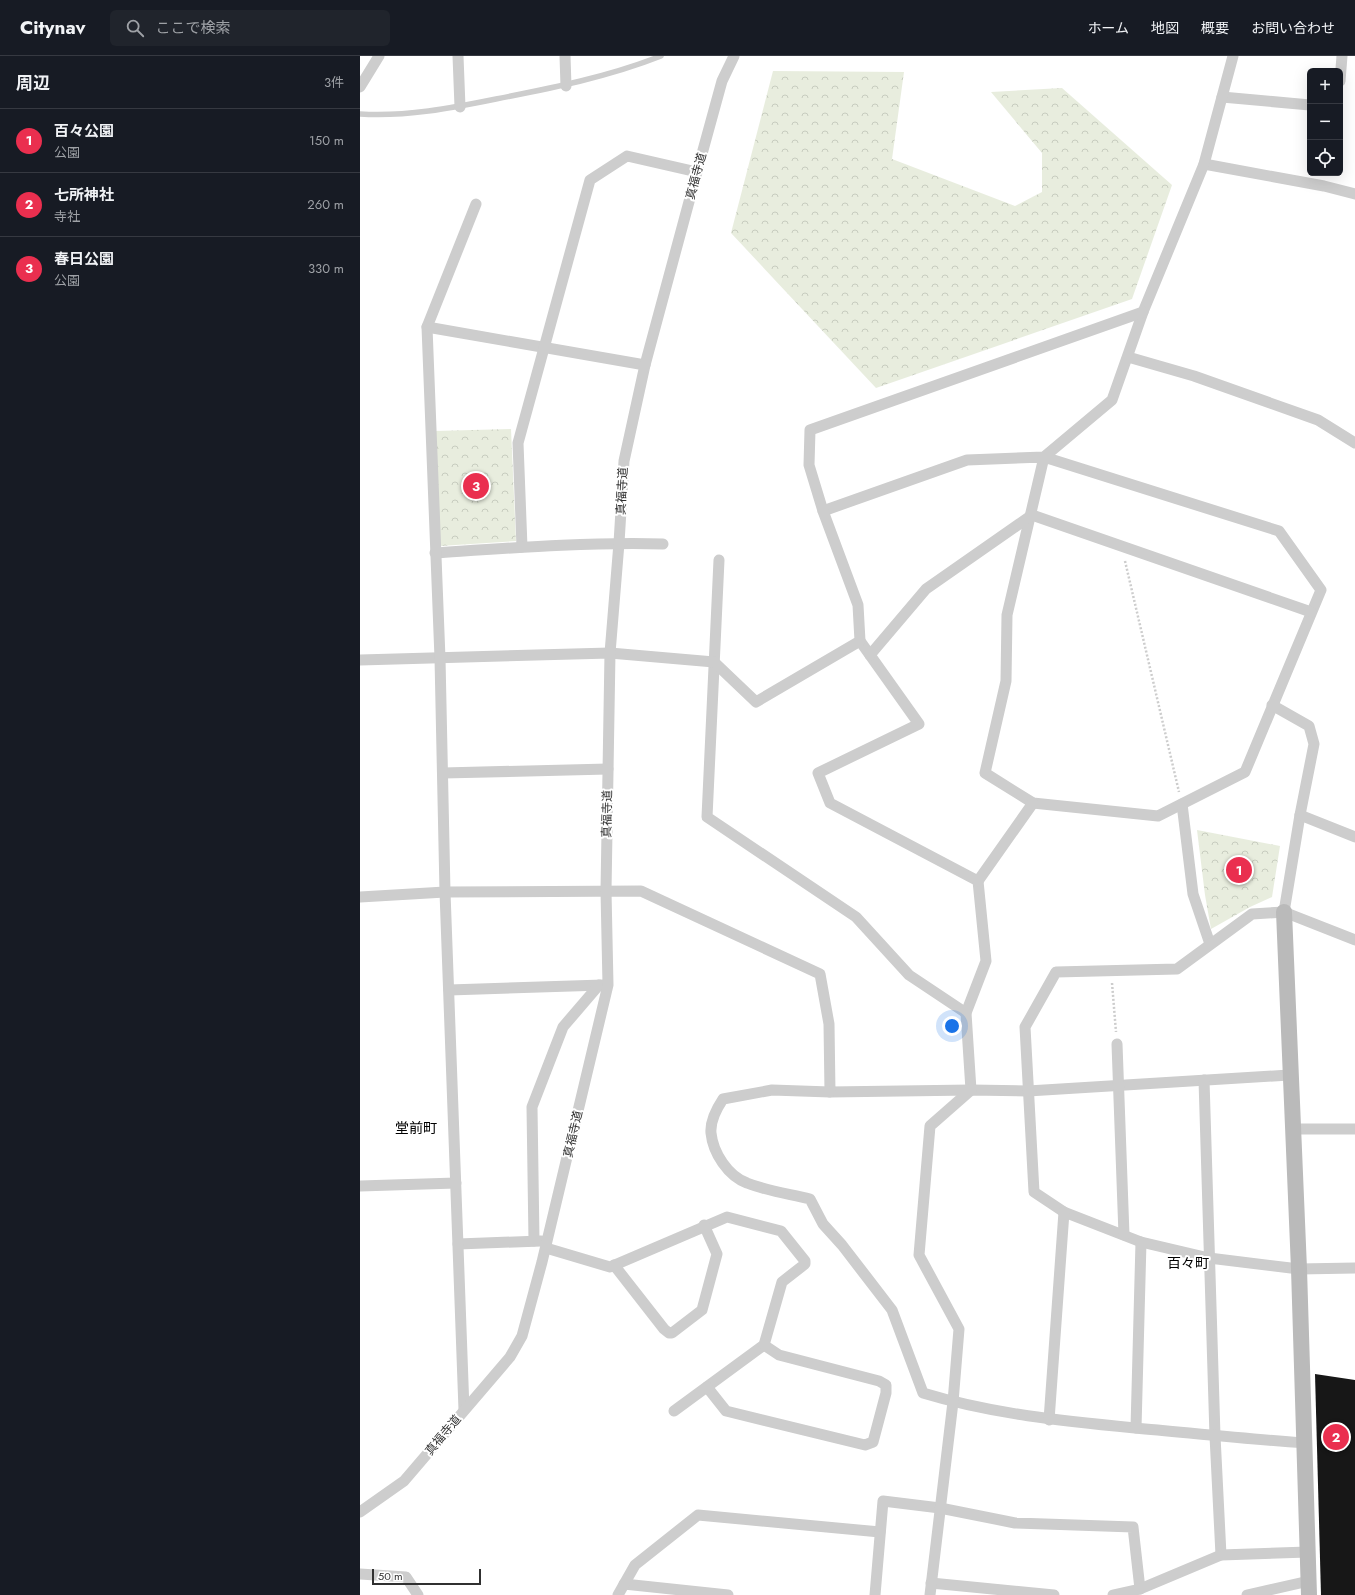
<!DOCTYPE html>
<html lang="ja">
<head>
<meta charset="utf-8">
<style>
  :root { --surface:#171b24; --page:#20242c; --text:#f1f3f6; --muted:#9ea1a6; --line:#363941; --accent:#ea2f4f }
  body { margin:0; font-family:Jost,"Noto Sans JP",sans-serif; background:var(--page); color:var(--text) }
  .controls { position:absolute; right:12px; top:12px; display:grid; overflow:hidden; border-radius:6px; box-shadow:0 4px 16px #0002 }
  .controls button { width:36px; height:36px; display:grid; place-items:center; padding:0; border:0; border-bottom:1px solid var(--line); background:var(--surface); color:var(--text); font:20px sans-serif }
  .scale { position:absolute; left:12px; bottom:10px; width:109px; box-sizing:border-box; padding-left:4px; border:2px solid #303030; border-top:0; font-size:11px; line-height:14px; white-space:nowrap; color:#303030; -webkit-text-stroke:3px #fff; paint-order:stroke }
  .you { position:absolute; left:592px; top:970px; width:14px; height:14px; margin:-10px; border:3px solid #fff; border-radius:50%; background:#1a73e8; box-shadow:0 0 0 6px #1a73e833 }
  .badge { display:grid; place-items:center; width:26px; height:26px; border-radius:50%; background:var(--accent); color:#fff; font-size:13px; font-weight:700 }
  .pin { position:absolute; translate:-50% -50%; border:2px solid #fff; box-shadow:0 1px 4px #0006 }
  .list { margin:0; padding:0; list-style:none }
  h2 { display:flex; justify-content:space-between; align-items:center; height:52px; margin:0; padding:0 16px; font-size:17px }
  h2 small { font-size:13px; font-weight:400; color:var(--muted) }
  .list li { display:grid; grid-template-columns:26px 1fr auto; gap:12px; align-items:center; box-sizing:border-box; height:64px; padding:0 16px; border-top:1px solid var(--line) }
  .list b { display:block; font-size:15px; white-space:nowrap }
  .list p { margin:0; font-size:13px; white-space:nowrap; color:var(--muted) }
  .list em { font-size:13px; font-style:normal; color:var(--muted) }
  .icon { flex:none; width:22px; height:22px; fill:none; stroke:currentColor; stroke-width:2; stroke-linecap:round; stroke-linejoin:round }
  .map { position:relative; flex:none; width:995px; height:1539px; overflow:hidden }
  header { display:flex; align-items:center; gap:24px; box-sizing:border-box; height:56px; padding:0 20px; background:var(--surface); border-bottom:1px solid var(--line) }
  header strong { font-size:19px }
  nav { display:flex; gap:22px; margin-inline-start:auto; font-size:14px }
  .search { width:280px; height:36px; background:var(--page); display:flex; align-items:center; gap:10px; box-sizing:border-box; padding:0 14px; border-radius:6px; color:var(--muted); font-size:15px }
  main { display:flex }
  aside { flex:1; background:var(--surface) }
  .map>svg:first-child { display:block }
</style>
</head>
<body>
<header>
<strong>Citynav</strong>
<div class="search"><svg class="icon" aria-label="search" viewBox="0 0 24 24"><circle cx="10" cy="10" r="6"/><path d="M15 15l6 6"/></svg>ここで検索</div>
<nav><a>ホーム</a><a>地図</a><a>概要</a><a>お問い合わせ</a></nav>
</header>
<main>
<aside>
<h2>周辺<small>3件</small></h2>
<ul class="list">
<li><span class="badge">1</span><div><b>百々公園</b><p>公園</p></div><em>150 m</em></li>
<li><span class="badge">2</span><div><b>七所神社</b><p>寺社</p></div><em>260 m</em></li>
<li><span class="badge">3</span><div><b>春日公園</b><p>公園</p></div><em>330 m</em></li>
</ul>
</aside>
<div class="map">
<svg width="995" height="1539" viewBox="0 0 995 1539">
  <defs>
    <pattern id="forest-crowns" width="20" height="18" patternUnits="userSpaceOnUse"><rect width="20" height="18" fill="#e8edde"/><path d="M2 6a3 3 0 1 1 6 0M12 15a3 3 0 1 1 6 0" fill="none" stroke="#c7ccbf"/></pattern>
  </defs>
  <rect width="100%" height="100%" fill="#fff"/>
  <g fill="url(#forest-crowns)">
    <path d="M413,15L544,16L532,103L655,150L682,136V97L631,36L702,32L812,129L772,243L516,332L371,177Z"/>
    <path d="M151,373L156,485L80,490L75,375Z"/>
    <path d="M837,774L920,790L912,841L890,851L851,873L845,839Z"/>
  </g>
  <path fill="#171717" d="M955,1318L995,1324V1539H961Z"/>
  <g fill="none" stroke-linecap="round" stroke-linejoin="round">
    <g stroke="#cdcdcd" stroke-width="2.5" stroke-dasharray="2 2" stroke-linecap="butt">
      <path d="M765,505L819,736"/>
      <path d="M752,927L756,976"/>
    </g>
    <path stroke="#cdcdcd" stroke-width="5.5" d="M0,58C45,61 92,52 136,43C192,32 248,21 301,0"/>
    <g stroke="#cdcdcd" stroke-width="11">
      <path d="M98,0L100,51"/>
      <path d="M205,0L206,30"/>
      <path d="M980,25L982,0"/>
      <path d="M0,31L19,0"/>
      <path d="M862,41L950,49"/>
      <path d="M844,108L964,130L995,138"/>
      <path d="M67,271L285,309"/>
      <path d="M768,301L834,320L958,364L995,387"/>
      <path d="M463,455L607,404L684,401L919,475L961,534L885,716L798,760L673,747L625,717L646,625L647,559L684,401L752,344L783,256L844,108L873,0"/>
      <path d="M162,491L158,387L230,124L267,100L337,116"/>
      <path d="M75,497C151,492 227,486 303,488"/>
      <path d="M359,504L347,761L496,861L549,919L606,957"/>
      <path d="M500,585L559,668L458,717L470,747L618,825L626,905L606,957L611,1034"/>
      <path d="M510,599L566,533L672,459L951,556"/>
      <path d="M0,604L250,597L354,606L396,646L500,585L498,549L463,455L449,409L450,374L783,256"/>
      <path d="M912,649L949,670L954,688L940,759L924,856"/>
      <path d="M83,717L248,713"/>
      <path d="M822,748L833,838L850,888"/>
      <path d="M940,759L995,781"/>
      <path d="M618,825L673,747"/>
      <path d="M0,841L85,836L281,835L460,918L469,968L470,1036L611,1034L668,1035L929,1019"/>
      <path d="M995,884L924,856L892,858L817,913L696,916L665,971L674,1136L704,1156L781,1186L849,1202L939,1213L995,1212"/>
      <path d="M89,934L243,929"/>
      <path d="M757,988L764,1179"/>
      <path d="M844,1024L855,1380L861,1499"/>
      <path d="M470,1036L412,1034L363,1043C357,1052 350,1066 351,1077C353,1097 368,1120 387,1127C407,1135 430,1138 450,1143L463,1168L482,1189L532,1254L563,1337C632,1358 703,1365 775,1372C831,1377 888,1383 944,1387"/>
      <path d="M934,1073H995"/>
      <path d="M0,1130L96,1127"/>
      <path d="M174,1185L172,1051L203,971L239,929"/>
      <path d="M98,1188L181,1185"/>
      <path d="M186,1192L250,1211L367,1161L421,1175L445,1205V1208L422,1226L404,1289L314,1355"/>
      <path d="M254,1209L304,1273L309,1277H312L342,1254L357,1198L344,1169"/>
      <path d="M347,1331L366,1355L505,1389L513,1386L526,1337V1329L519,1325L419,1299L404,1289"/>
      <path d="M104,1354L85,836L80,602L67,271L116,148"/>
      <path d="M689,1364L704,1156"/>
      <path d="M776,1372L781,1186"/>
      <path d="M0,1456L44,1425L150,1301L162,1280L182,1206L248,929L246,835L250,597L259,487L264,405L285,309L337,116L362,25L374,0"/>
      <path d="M0,1518L46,1521L58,1539"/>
      <path d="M571,1527L694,1539"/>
      <path d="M264,1528L368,1539"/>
      <path d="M258,1539L275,1509L338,1459L520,1476"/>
      <path d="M515,1539L523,1445L580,1452L655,1467L773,1471L780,1533"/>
      <path d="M570,1539L593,1346L599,1273L559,1199L570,1070L611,1034"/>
      <path d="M753,1539L780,1533L861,1499L948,1496"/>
      <path d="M887,1539L949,1525"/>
    </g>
    <path stroke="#bababa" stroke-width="16" d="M924,856C928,975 935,1094 939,1213C943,1321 945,1430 949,1539"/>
  </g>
  <g text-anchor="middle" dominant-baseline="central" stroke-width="4" stroke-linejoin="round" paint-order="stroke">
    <g font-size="12" fill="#303030" stroke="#fff">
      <text transform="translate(336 120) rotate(-75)">真福寺道</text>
      <text transform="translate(262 435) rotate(-87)">真福寺道</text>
      <text transform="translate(247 758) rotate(-89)">真福寺道</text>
      <text transform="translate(213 1078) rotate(-77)">真福寺道</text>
      <text transform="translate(83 1379) rotate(-50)">真福寺道</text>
    </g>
    <g font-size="14" fill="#000" stroke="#fff">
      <text x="56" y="1072">堂前町</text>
      <text x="828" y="1207">百々町</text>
    </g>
  </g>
</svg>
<div class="controls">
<button>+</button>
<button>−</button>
<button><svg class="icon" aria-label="locate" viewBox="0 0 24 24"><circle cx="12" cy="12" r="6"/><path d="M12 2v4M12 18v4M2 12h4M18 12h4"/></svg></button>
</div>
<div class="scale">50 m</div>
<div class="you"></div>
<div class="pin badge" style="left:879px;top:814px">1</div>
<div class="pin badge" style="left:976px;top:1381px">2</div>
<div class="pin badge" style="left:116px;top:430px">3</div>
</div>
</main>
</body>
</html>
